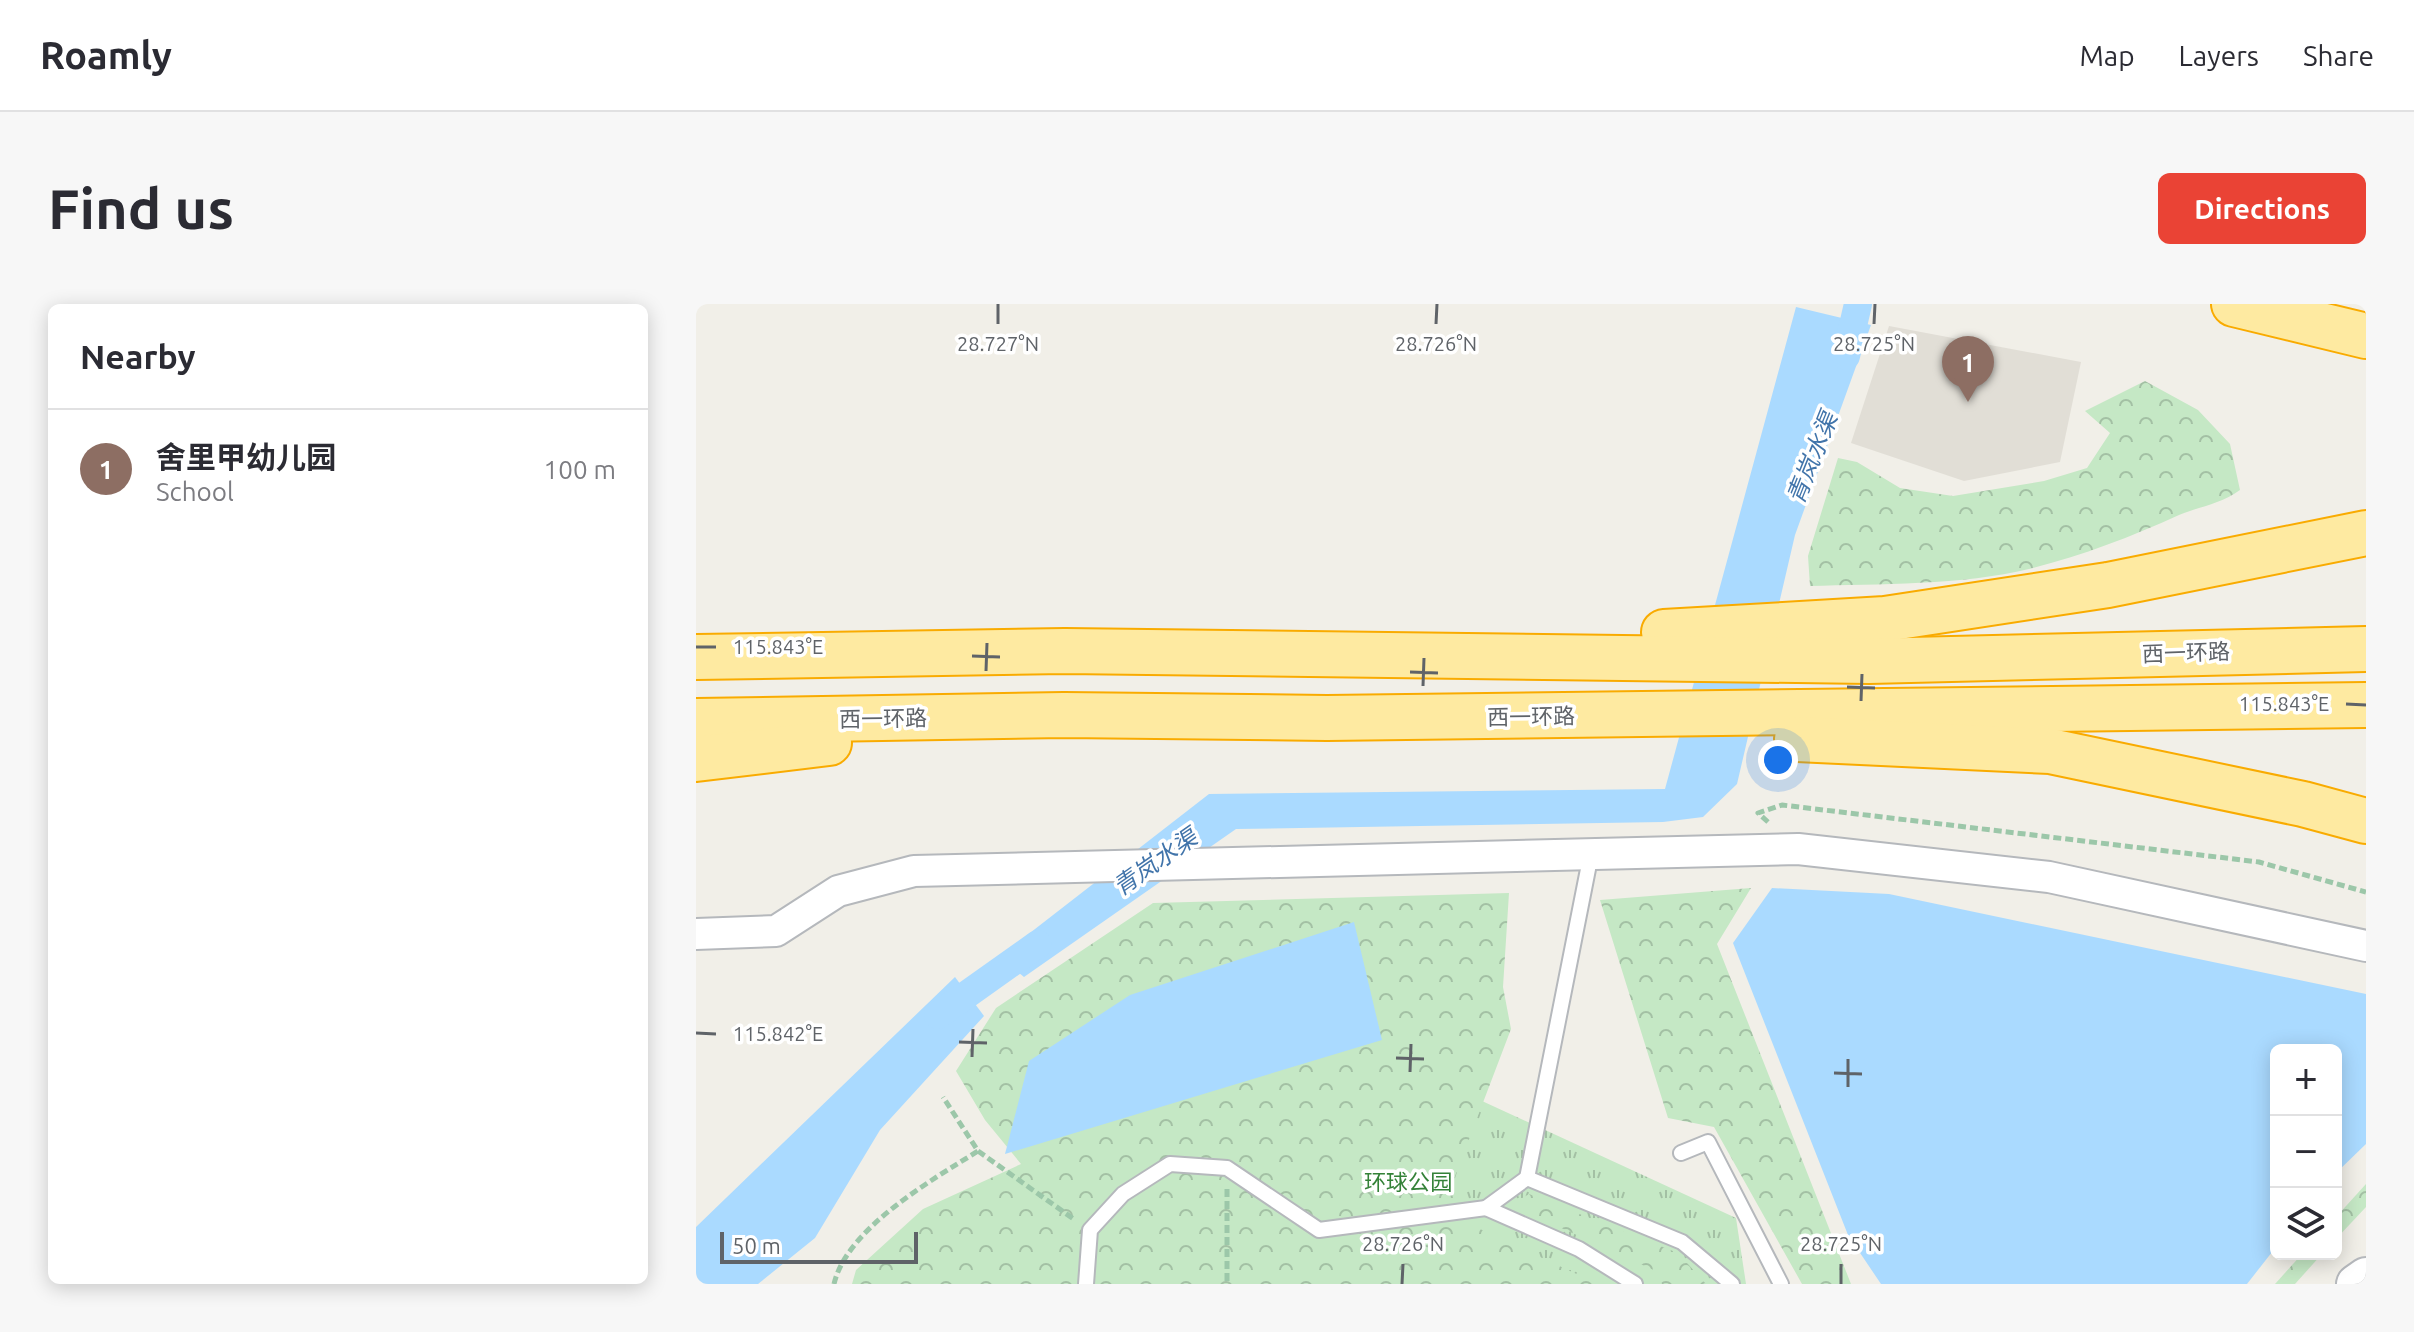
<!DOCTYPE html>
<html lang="en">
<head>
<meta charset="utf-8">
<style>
  :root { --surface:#fff; --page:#f7f7f7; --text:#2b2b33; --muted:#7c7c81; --line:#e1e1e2; --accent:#ea4335 }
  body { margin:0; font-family:Ubuntu,"Noto Sans SC",sans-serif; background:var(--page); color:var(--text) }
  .controls { position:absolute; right:24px; bottom:24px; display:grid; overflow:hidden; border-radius:12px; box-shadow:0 4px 20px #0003 }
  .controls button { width:72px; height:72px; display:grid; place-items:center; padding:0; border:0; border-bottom:2px solid var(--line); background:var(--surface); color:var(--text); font:40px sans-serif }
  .scale { position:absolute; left:24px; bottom:20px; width:198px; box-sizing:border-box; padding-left:8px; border:4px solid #5f6368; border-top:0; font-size:22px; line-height:28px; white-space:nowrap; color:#5f6368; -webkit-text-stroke:6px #fff; paint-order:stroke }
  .you { position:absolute; left:1082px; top:456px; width:28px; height:28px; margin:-20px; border:6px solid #fff; border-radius:50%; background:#1a73e8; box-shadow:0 0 0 12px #1a73e833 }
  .badge { display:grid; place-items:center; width:52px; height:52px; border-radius:50%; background:var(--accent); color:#fff; font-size:26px; font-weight:700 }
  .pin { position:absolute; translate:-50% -66px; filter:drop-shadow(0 2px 4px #0008) }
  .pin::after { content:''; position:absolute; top:42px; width:28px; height:24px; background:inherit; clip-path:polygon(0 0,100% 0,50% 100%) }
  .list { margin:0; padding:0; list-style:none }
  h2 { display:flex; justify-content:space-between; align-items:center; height:104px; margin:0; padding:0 32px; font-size:34px }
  h2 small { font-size:26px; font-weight:400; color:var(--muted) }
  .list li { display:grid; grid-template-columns:52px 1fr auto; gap:24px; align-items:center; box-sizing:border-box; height:120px; padding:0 32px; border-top:2px solid var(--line) }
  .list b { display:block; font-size:30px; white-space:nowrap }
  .list p { margin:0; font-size:26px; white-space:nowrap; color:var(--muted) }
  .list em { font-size:26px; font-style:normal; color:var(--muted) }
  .icon { flex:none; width:44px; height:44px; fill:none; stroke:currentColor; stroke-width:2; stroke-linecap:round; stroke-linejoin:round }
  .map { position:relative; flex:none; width:1670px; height:980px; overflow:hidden; border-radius:12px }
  header { display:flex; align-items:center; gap:48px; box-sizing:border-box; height:112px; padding:0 40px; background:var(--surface); border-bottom:2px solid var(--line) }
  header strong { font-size:38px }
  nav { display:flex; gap:44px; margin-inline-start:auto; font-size:28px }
  .intro { display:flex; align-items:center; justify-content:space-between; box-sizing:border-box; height:192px; padding:0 48px }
  h1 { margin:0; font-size:56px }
  .button { padding:20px 36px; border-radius:12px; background:var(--accent); color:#fff; font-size:28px; font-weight:700 }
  main { display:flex; gap:48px; padding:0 48px }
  aside { flex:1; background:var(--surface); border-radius:12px; box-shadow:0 4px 20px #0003 }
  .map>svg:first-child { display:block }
</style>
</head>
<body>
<header>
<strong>Roamly</strong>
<nav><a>Map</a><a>Layers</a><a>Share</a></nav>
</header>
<div class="intro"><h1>Find us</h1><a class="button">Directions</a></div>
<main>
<aside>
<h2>Nearby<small></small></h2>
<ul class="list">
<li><span class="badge" style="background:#8d6e63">1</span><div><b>舍里甲幼儿园</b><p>School</p></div><em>100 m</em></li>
</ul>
</aside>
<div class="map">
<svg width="1670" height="980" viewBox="0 0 1670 980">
  <defs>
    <pattern id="grass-tufts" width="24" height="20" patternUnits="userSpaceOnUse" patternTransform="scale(2)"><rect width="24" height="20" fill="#c5e8c5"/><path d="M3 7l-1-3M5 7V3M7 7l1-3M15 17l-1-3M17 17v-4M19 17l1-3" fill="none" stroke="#a3c0a4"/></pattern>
    <pattern id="forest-crowns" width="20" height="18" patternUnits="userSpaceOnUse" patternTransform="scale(2)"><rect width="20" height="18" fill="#c5e8c5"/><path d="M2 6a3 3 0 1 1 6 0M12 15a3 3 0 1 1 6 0" fill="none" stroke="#a3c0a4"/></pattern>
  </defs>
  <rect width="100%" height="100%" fill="#f1efe8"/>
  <path fill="#e1ded6" d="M1193,22L1385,58L1364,158L1268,177L1155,139Z"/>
  <path fill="url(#grass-tufts)" d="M723,768L1040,914L1050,980H241Z"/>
  <g fill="url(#forest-crowns)">
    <path d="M1449,77L1502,106L1534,140L1544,186C1525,200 1505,202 1483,211C1435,233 1385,252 1333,265C1268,281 1181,280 1114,282L1112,252L1142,154L1161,158L1204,184L1257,192L1348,177L1391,164L1414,129L1389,107Z"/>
    <path d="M1055,584L1021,640L1155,980H1106L1018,823L972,814L904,596Z"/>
    <path d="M813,589L807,683L815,725L756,880L784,925L902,980H156L160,966L227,905L325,860L289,816L260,767L300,704L457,599Z"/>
    <path d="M1670,880V903L1640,935V913Z"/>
    <path d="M833,890L982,949L1010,980H966L962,968L815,901Z"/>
    <path d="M1606,950H1626L1599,980H1579Z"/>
  </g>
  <g fill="#aadaff">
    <path d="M1100,3L1175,21L1099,231L1041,480L1007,513L967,518L540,525L328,673L303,653L513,490L969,485Z"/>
    <path d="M1076,584L1193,590L1670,690V840L1640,869V746H1580V943L1551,980H1185L1152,931L1037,639Z"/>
    <path d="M658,618L686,736L309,850L333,757L434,691Z"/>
    <path d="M259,673L288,712L184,826L119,934L62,980H0V923Z"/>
  </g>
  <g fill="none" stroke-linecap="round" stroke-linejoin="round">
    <g stroke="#aadaff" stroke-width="28">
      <path d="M1150,52L1162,0"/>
      <path d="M242,711L342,640"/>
    </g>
    <g stroke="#b5b8bc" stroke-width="18">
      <g id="service">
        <path d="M895,550L831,874L986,938L1036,980"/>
        <path d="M985,849L1012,838L1085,980"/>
        <path d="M831,874L790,904L883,945L939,980"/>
        <path d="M390,980L394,926L427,890L474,860L531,864L623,926L790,904"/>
      </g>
    </g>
    <g stroke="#b5b8bc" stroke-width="34">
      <path id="minor" d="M0,630L80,627L142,587L218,567L1102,545L1353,573L1670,642"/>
    </g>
    <g stroke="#b5b8bc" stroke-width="42">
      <path id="tertiary" d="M1660,980L1670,973"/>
    </g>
    <g stroke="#f9ab00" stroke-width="48">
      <g id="trunk">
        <path d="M1538,0L1670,32"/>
        <path d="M968,328L1189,315L1412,281L1670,229"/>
        <path d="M0,353L369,347L1173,357L1670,345"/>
        <path d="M0,417L368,411L631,414L1670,401"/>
        <path d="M1101,435L1354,447L1607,500L1670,517"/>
        <path d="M0,455L133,439"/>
      </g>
    </g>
    <g stroke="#9cc7a9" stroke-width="5" stroke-dasharray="8 4" stroke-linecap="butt">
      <path d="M1072,518L1062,509L1086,501L1563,558L1670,588"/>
      <path d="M282,847L379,916"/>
      <path d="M531,885V980"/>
      <path d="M138,980C151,924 236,876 282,847L247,793"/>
    </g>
    <use href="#service" stroke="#fff" stroke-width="14"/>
    <use href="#minor" stroke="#fff" stroke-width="30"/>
    <use href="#tertiary" stroke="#fff" stroke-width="38"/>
    <use href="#trunk" stroke="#feeaa1" stroke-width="44"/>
  </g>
  <path fill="none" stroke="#5f6368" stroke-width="3" d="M302,20V0M740,20L741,0M1178,20L1179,0M0,343H20M276,352L304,353M290,367L291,339M714,368L742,369M727,382L728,354M1151,383L1179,384M1165,397L1166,370M1650,400L1670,401M0,729L20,730M263,738L291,739M276,753L277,725M700,754L728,755M714,768L715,740M1138,769L1166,770M1152,783V755M706,980L707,960M1145,980V960"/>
  <g text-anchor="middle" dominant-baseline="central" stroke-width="7" stroke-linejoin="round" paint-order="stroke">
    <g font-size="22" fill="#5f6368" stroke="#fff">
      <text transform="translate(1490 348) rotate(-2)">西一环路</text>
      <text transform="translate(835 412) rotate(-1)">西一环路</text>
      <text transform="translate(187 414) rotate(-1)">西一环路</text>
    </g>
    <g font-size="22" fill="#348238" stroke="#fff">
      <text x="712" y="877">环球公园</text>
    </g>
    <g font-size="24" font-style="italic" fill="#4174aa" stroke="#fff">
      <text transform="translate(1116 154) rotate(-68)">青岚水渠</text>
      <text transform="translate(459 558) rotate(-35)">青岚水渠</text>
    </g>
  </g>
  <g font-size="20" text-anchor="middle" fill="#5f6368" stroke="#fff" stroke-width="7" stroke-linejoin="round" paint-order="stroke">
    <text x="302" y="47">28.727°N</text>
    <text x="740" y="47">28.726°N</text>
    <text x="1178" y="47">28.725°N</text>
    <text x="82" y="350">115.843°E</text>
    <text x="1588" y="407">115.843°E</text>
    <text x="82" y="737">115.842°E</text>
    <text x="707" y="947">28.726°N</text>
    <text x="1145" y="947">28.725°N</text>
  </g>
</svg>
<div class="controls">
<button>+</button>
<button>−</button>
<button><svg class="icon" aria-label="layers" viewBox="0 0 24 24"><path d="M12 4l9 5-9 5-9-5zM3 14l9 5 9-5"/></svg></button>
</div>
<div class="scale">50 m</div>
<div class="you"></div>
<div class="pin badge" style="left:1272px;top:98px;background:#8d6e63">1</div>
</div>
</main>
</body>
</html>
